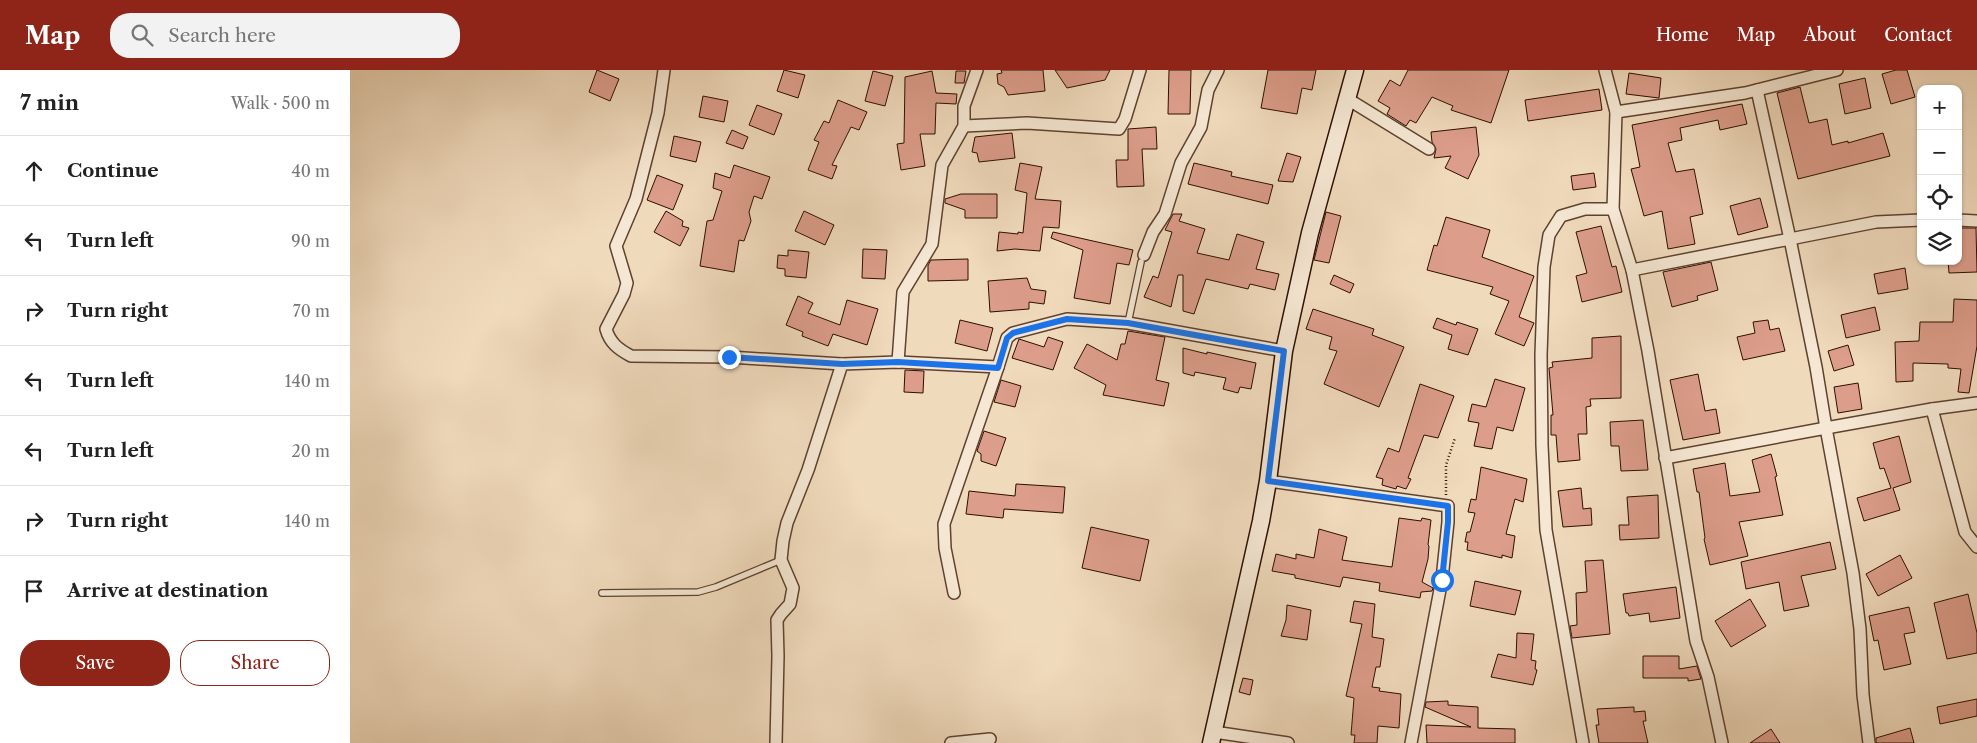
<!DOCTYPE html>
<html lang="en">
<head>
<meta charset="utf-8">
<style>
  :root { --surface:#fff; --page:#f2f2f2; --text:#222; --muted:#767676; --line:#e0e0e0; --accent:#8f2418 }
  body { margin:0; font-family:"Libre Caslon Text",serif; background:var(--page); color:var(--text) }
  .controls { position:absolute; right:15px; top:15px; display:grid; overflow:hidden; border-radius:10px; box-shadow:0 1px 4px #0004 }
  .controls button { width:45px; height:45px; display:grid; place-items:center; padding:0; border:0; border-bottom:1px solid var(--line); background:var(--surface); color:var(--text); font:25px sans-serif }
  .stop { position:absolute; width:15px; height:15px; margin:-11px; border:4px solid #1a73e8; border-radius:50%; background:#fff }
  .stop.end { background:#1a73e8; border-color:#fff; box-shadow:0 1px 5px #0008 }
  .list { margin:0; padding:0; list-style:none }
  h2 { display:flex; justify-content:space-between; align-items:center; height:65px; margin:0; padding:0 20px; font-size:21px }
  h2 small { font-size:16px; font-weight:400; color:var(--muted) }
  .list li { display:grid; grid-template-columns:32px 1fr auto; gap:15px; align-items:center; box-sizing:border-box; height:70px; padding:0 20px; border-top:1px solid var(--line) }
  .list b { display:block; font-size:19px; white-space:nowrap }
  .list em { font-size:16px; font-style:normal; color:var(--muted) }
  .actions { display:flex; gap:10px; padding:15px 20px }
  .actions a { flex:1; padding:11px 0; border:1px solid var(--accent); border-radius:20px; text-align:center; font-size:18px; color:var(--accent) }
  .actions .main { background:var(--accent); color:#fff }
  .icon { flex:none; width:28px; height:28px; fill:none; stroke:currentColor; stroke-width:2; stroke-linecap:round; stroke-linejoin:round }
  .map { position:relative; flex:none; width:1627px; height:673px; overflow:hidden }
  header { display:flex; align-items:center; gap:30px; box-sizing:border-box; height:70px; padding:0 25px; background:var(--accent); color:#fff }
  header strong { font-size:24px }
  nav { display:flex; gap:28px; margin-inline-start:auto; font-size:18px }
  .search { width:350px; height:45px; background:var(--page); display:flex; align-items:center; gap:12px; box-sizing:border-box; padding:0 18px; border-radius:20px; color:var(--muted); font-size:19px }
  main { display:flex }
  aside { flex:1; background:var(--surface) }
  .map>svg:first-child { display:block }
</style>
</head>
<body>
<header>
<strong>Map</strong>
<div class="search"><svg class="icon" aria-label="search" viewBox="0 0 24 24"><circle cx="10" cy="10" r="6"/><path d="M15 15l6 6"/></svg>Search here</div>
<nav><a>Home</a><a>Map</a><a>About</a><a>Contact</a></nav>
</header>
<main>
<aside>
<h2>7 min<small>Walk · 500 m</small></h2>
<ul class="list">
<li><svg class="icon" aria-label="ahead" viewBox="0 0 24 24"><path d="M12 20V5M6 11l6-6 6 6"/></svg><div><b>Continue</b></div><em>40 m</em></li>
<li><svg class="icon" aria-label="left" viewBox="0 0 24 24"><path d="M17 20v-9H6M10 6l-5 5 5 5"/></svg><div><b>Turn left</b></div><em>90 m</em></li>
<li><svg class="icon" aria-label="right" viewBox="0 0 24 24"><path d="M7 20v-9h11M14 6l5 5-5 5"/></svg><div><b>Turn right</b></div><em>70 m</em></li>
<li><svg class="icon" aria-label="left" viewBox="0 0 24 24"><path d="M17 20v-9H6M10 6l-5 5 5 5"/></svg><div><b>Turn left</b></div><em>140 m</em></li>
<li><svg class="icon" aria-label="left" viewBox="0 0 24 24"><path d="M17 20v-9H6M10 6l-5 5 5 5"/></svg><div><b>Turn left</b></div><em>20 m</em></li>
<li><svg class="icon" aria-label="right" viewBox="0 0 24 24"><path d="M7 20v-9h11M14 6l5 5-5 5"/></svg><div><b>Turn right</b></div><em>140 m</em></li>
<li><svg class="icon" aria-label="arrive" viewBox="0 0 24 24"><path d="M6 21V4h12l-3 4 3 4H6"/></svg><div><b>Arrive at destination</b></div></li>
</ul>
<div class="actions"><a class="main">Save</a><a>Share</a></div>
</aside>
<div class="map">
<svg width="1627" height="673" viewBox="0 0 1627 673">
  <rect width="100%" height="100%" fill="#f0dabc"/>
  <filter id="stains"><feTurbulence type="fractalNoise" baseFrequency=".004" numOctaves="4"/><feColorMatrix values="0 0 0 0 .2 0 0 0 0 .09 0 0 0 0 .02 0 0 0 .5 -.17"/></filter>
  <radialGradient id="worn" r=".72"><stop offset=".6" stop-color="#630" stop-opacity="0"/><stop offset="1" stop-color="#630" stop-opacity=".3"/></radialGradient>
  <g fill="#dc9d8a" stroke="#2d0e00">
    <path d="M247,0L269,9L260,31L239,22Z"/>
    <path d="M434,0L455,5L448,28L427,21Z"/>
    <path d="M651,0H693L695,21L658,25L654,17L648,14L647,4L652,3Z"/>
    <path d="M705,0H760L755,10L717,18Z"/>
    <path d="M819,0H841L840,44H818Z"/>
    <path d="M918,0H966L962,20L952,18L947,44L911,38Z"/>
    <path d="M1058,0H1159L1141,53L1101,40L1103,36L1082,27L1066,53L1060,50L1056,56L1037,44L1040,38L1028,31L1040,10L1050,16Z"/>
    <path d="M1546,0H1557L1565,27L1541,34L1532,4Z"/>
    <path d="M523,1L543,6L535,36L515,31Z"/>
    <path d="M582,1L586,23L607,24L606,34L586,33L585,64H570L575,96L551,100L547,74L554,73L555,7Z"/>
    <path d="M606,1H616L614,13H605Z"/>
    <path d="M1279,3L1311,8L1309,28L1276,24Z"/>
    <path d="M1515,8L1521,38L1495,44L1489,14Z"/>
    <path d="M1450,17L1459,53L1477,49L1482,75L1498,71V73L1533,63L1540,86L1448,109L1427,23Z"/>
    <path d="M1249,19L1252,40L1178,51L1175,30Z"/>
    <path d="M353,26L378,31L374,52L349,47Z"/>
    <path d="M488,30L517,42L509,60L501,57L482,95L487,96L482,109L458,100L469,72L464,70L474,51L479,53Z"/>
    <path d="M1392,34L1397,54L1370,60L1368,50L1330,58L1332,70L1318,73L1326,102L1344,99L1353,144L1340,147L1345,174L1318,179L1312,141L1294,146L1281,99L1290,97L1282,55Z"/>
    <path d="M407,35L432,44L424,65L399,55Z"/>
    <path d="M806,57L807,79H792L794,116L767,117L766,90H778V59Z"/>
    <path d="M1126,57L1129,85L1118,109L1095,98L1101,86L1084,88L1086,79L1082,72L1081,62Z"/>
    <path d="M382,60L398,67L393,79L376,73Z"/>
    <path d="M662,63L665,88L629,92L627,83L622,82L625,67Z"/>
    <path d="M324,66L351,72L346,92L320,86Z"/>
    <path d="M937,83L951,87L943,112L928,111Z"/>
    <path d="M670,93L692,97L685,129L711,131L709,158L693,157L690,181L665,179L647,181L649,162L668,164V162L673,163L677,123L665,120Z"/>
    <path d="M844,93L882,102L881,106L923,115L918,134L838,114Z"/>
    <path d="M384,95L420,107L412,129L404,126L399,142L401,151L394,171L389,170L384,202L350,196L357,151L363,150L372,121L363,118L365,103L380,108Z"/>
    <path d="M1244,103L1246,117L1223,120L1221,106Z"/>
    <path d="M307,105L333,115L323,140L297,130Z"/>
    <path d="M611,124H647V148H615V140L595,133V129Z"/>
    <path d="M1410,128L1418,157L1388,165L1380,136Z"/>
    <path d="M316,141L333,151L332,156L339,158L330,176L304,162Z"/>
    <path d="M454,141L484,155L475,175L445,161Z"/>
    <path d="M976,142L991,146L979,193L964,190Z"/>
    <path d="M823,144H832L829,151L855,159L847,183L879,190L887,164L914,172L906,199L929,204L925,220L900,214L898,219L856,209L844,244L833,241V205H828L821,237L794,227L803,206L808,208L822,162L815,160Z"/>
    <path d="M1096,147L1140,160L1132,187L1184,206L1169,247L1184,253L1174,276L1145,264L1159,231L1140,224L1143,217L1077,200L1084,175L1087,176Z"/>
    <path d="M1251,156L1262,197L1266,196L1272,222L1232,232L1226,206L1237,203L1226,162Z"/>
    <path d="M1608,158H1626L1627,202L1599,203L1598,191H1608Z"/>
    <path d="M703,162L783,180L779,195L767,193L760,234L724,228L733,180L701,168Z"/>
    <path d="M513,179L537,180L535,209L512,208Z"/>
    <path d="M438,180L459,182L456,208L435,206V199L427,198L428,185L438,186Z"/>
    <path d="M618,189V210L578,211V195L581,190Z"/>
    <path d="M1361,192L1368,220L1347,226L1348,230L1322,237L1313,202Z"/>
    <path d="M1555,198L1558,219L1528,224L1524,204Z"/>
    <path d="M984,205L1004,214L1000,223L980,214Z"/>
    <path d="M677,208L681,219L696,221L694,234L679,232V239L640,242L638,211Z"/>
    <path d="M448,226L463,233L458,243L490,255L497,230L528,239L517,275L483,264L478,276L452,266L453,262L436,255Z"/>
    <path d="M1604,229L1627,230V276L1619,323L1608,322L1611,299L1598,298V294L1563,293V311L1546,312L1545,272L1569,271L1570,252H1603Z"/>
    <path d="M1525,237L1530,260L1496,268L1491,245Z"/>
    <path d="M963,239L1024,259L1022,265L1054,277L1029,337L974,314L987,281L979,279L982,267L956,259Z"/>
    <path d="M1087,248L1106,255L1107,252L1128,259L1118,285L1098,279L1102,265L1083,258Z"/>
    <path d="M610,250L643,258L637,281L605,273Z"/>
    <path d="M1418,250L1420,260L1429,258L1435,281L1393,290L1387,267L1405,263L1403,252Z"/>
    <path d="M778,261L815,267L806,310L819,313L814,336L753,325L756,315L724,298L737,274L767,290L771,274H775Z"/>
    <path d="M1271,266V328L1240,329L1241,336L1236,337L1237,364H1228L1230,390L1208,392L1206,365H1201V345H1203L1199,298L1203,297L1202,292L1242,288V268Z"/>
    <path d="M698,267L713,272L703,300L662,288L669,269L694,277Z"/>
    <path d="M1498,275L1504,295L1484,301L1478,281Z"/>
    <path d="M833,278L857,284V282L906,293L901,319L890,317L888,323L873,319L876,308L845,302L844,306L833,303Z"/>
    <path d="M555,300L574,301L573,323L554,322Z"/>
    <path d="M1348,304L1355,341L1366,339L1370,363L1333,370L1320,310Z"/>
    <path d="M1145,309L1175,318L1163,361L1147,357L1142,379L1124,376L1129,353L1118,351L1122,334L1136,337Z"/>
    <path d="M651,310L671,316L665,337L644,332Z"/>
    <path d="M1508,313L1512,339L1488,343L1484,317Z"/>
    <path d="M1070,314L1104,326L1088,368L1074,365L1058,408L1061,409L1056,419L1047,416L1046,419L1032,415L1033,409L1026,407L1038,378L1049,382Z"/>
    <path d="M1293,350L1298,400L1271,401L1269,376H1261L1260,352Z"/>
    <path d="M634,361L656,368L646,396L631,391V384L627,381Z"/>
    <path d="M1549,366L1561,412L1543,418L1550,440L1514,451L1507,428L1541,418L1534,398L1530,399L1523,373Z"/>
    <path d="M1421,384L1427,406L1425,407L1433,445L1389,452L1398,486L1360,495L1354,469L1355,468L1349,422H1347L1343,399L1375,393L1380,426L1410,422L1402,390Z"/>
    <path d="M1131,397L1177,409L1173,432L1165,429L1156,464L1165,466L1162,488L1152,485V488L1117,480L1118,472H1115L1117,462H1120L1125,443L1118,442L1121,429L1126,430Z"/>
    <path d="M666,414L715,417L713,443L654,439L653,448L616,444L619,421L665,426Z"/>
    <path d="M1231,418L1233,439L1241,438L1242,455L1213,457L1208,421Z"/>
    <path d="M1308,425L1309,468L1270,470L1269,455H1279L1277,427Z"/>
    <path d="M1049,448L1071,451L1072,448L1081,450L1078,475L1079,476L1078,489L1072,512L1083,518L1082,521L1071,522L1070,528L1029,521L1030,513L993,507L990,517L945,508V505L922,501L926,484L946,489V484L964,488L969,459L997,467L992,490L1042,497Z"/>
    <path d="M741,457L799,470L790,511L732,498Z"/>
    <path d="M1480,472L1486,499L1451,506L1459,536L1434,541L1429,512L1396,519L1391,492Z"/>
    <path d="M1550,485L1562,508L1528,526L1516,504Z"/>
    <path d="M1253,490L1260,564L1222,568L1220,556L1227,555L1226,523L1237,522L1235,491Z"/>
    <path d="M1125,511L1171,521L1165,545L1120,536Z"/>
    <path d="M1326,517L1330,548L1300,552L1299,543L1279,546L1278,543H1276L1273,524Z"/>
    <path d="M1618,524L1627,563V583L1597,589L1584,533Z"/>
    <path d="M1400,529L1416,556L1381,577L1365,551Z"/>
    <path d="M1004,531L1025,534L1022,567L1034,569L1030,597H1026L1022,617L1030,618L1029,621L1051,624L1049,658L1028,656L1027,673H1004L1005,665H1001L1004,628L996,626L1012,554L1000,552Z"/>
    <path d="M937,535L961,540L957,570L931,566L936,550Z"/>
    <path d="M1559,537L1565,562L1554,564L1561,594L1534,600L1528,570L1524,571L1519,546Z"/>
    <path d="M1167,563L1184,564L1181,590L1186,591L1185,599L1187,600L1183,615L1141,607L1148,584L1166,588Z"/>
    <path d="M1293,586H1329V599L1347,596L1351,609L1338,611V608H1293Z"/>
    <path d="M893,608L903,610L900,625L889,622Z"/>
    <path d="M1627,629V646L1590,654L1587,637Z"/>
    <path d="M1098,631V635L1128,637V658L1165,659V673H1077L1076,655L1121,657L1075,637L1076,632Z"/>
    <path d="M1284,637V642L1295,641L1296,651H1293L1298,673H1249L1246,655H1249L1247,639Z"/>
    <path d="M1560,658L1564,673H1526V668Z"/>
    <path d="M1421,659L1430,673H1400Z"/>
  </g>
  <g fill="none" stroke-linecap="round" stroke-linejoin="round">
    <g stroke="#5e412f" stroke-width="8">
      <g id="lane">
        <path d="M778,253L791,192"/>
        <path d="M252,523L348,522L366,517L431,490"/>
      </g>
    </g>
    <g stroke="#5e412f" stroke-width="14">
      <g id="street">
        <path d="M314,0L308,43L286,129L266,176L277,213L274,224L256,259C260,273 268,279 281,286L379,287L492,294"/>
        <path d="M1255,0L1266,42L1263,139L1282,200L1298,281L1346,571L1358,607L1372,673"/>
        <path d="M1407,20L1440,169L1526,152L1571,150"/>
        <path d="M996,28L1079,79"/>
        <path d="M1266,42L1395,23L1487,0"/>
        <path d="M614,56L677,53L769,59L775,49L790,0"/>
        <path d="M1608,150L1627,151"/>
        <path d="M794,185L803,162L815,144L831,93L851,57L858,20L868,0"/>
        <path d="M1282,200L1440,169L1466,297L1476,358L1582,339L1627,333"/>
        <path d="M548,292L553,222L582,174L592,95L614,56V36L627,0"/>
        <path d="M1582,339L1615,462L1627,477"/>
        <path d="M1315,388L1476,358L1503,503L1510,559L1513,625L1519,673"/>
        <path d="M918,411L1098,436V452L1092,509L1061,673"/>
        <path d="M604,523L595,478L594,454L648,297"/>
        <path d="M864,662L938,673"/>
        <path d="M426,673L428,586L427,550L431,544L440,534L443,518L431,490L433,471L437,453L458,400L492,294L548,292L648,297L657,268L663,263L717,249L778,253L934,281"/>
        <path d="M601,673L640,669"/>
        <path d="M1233,673L1196,460L1192,375L1191,285L1194,197L1199,165L1211,146L1235,139H1263"/>
      </g>
    </g>
    <g stroke="#2d0e00" stroke-width="19">
      <path id="secondary" d="M861,673L911,451L918,411L934,281L960,163L1005,0"/>
    </g>
    <path stroke="#2d0e00" stroke-width="2.5" stroke-dasharray="1 2.5" stroke-linecap="butt" d="M1096,425V395L1105,368"/>
    <use href="#lane" stroke="#f5e7d3" stroke-width="5.5"/>
    <use href="#street" stroke="#f5e7d3" stroke-width="11"/>
    <use href="#secondary" stroke="#f5e7d3" stroke-width="16"/>
  </g>
  <g fill="none" stroke-linecap="round" stroke-linejoin="round">
    <path stroke="#1a73e8" stroke-width="6" d="M379,287L492,294L548,292L648,298L657,268L663,263L717,249L778,253L934,281L918,411L1098,436V452L1092,510"/>
  </g>
  <rect width="100%" height="100%" filter="url(#stains)"/>
  <rect width="100%" height="100%" fill="url(#worn)"/>
</svg>
<div class="controls">
<button>+</button>
<button>−</button>
<button><svg class="icon" aria-label="locate" viewBox="0 0 24 24"><circle cx="12" cy="12" r="6"/><path d="M12 2v4M12 18v4M2 12h4M18 12h4"/></svg></button>
<button><svg class="icon" aria-label="layers" viewBox="0 0 24 24"><path d="M12 4l9 5-9 5-9-5zM3 14l9 5 9-5"/></svg></button>
</div>
<div class="stop" style="left:1092px;top:510px"></div>
<div class="stop end" style="left:379px;top:287px"></div>
</div>
</main>
</body>
</html>
